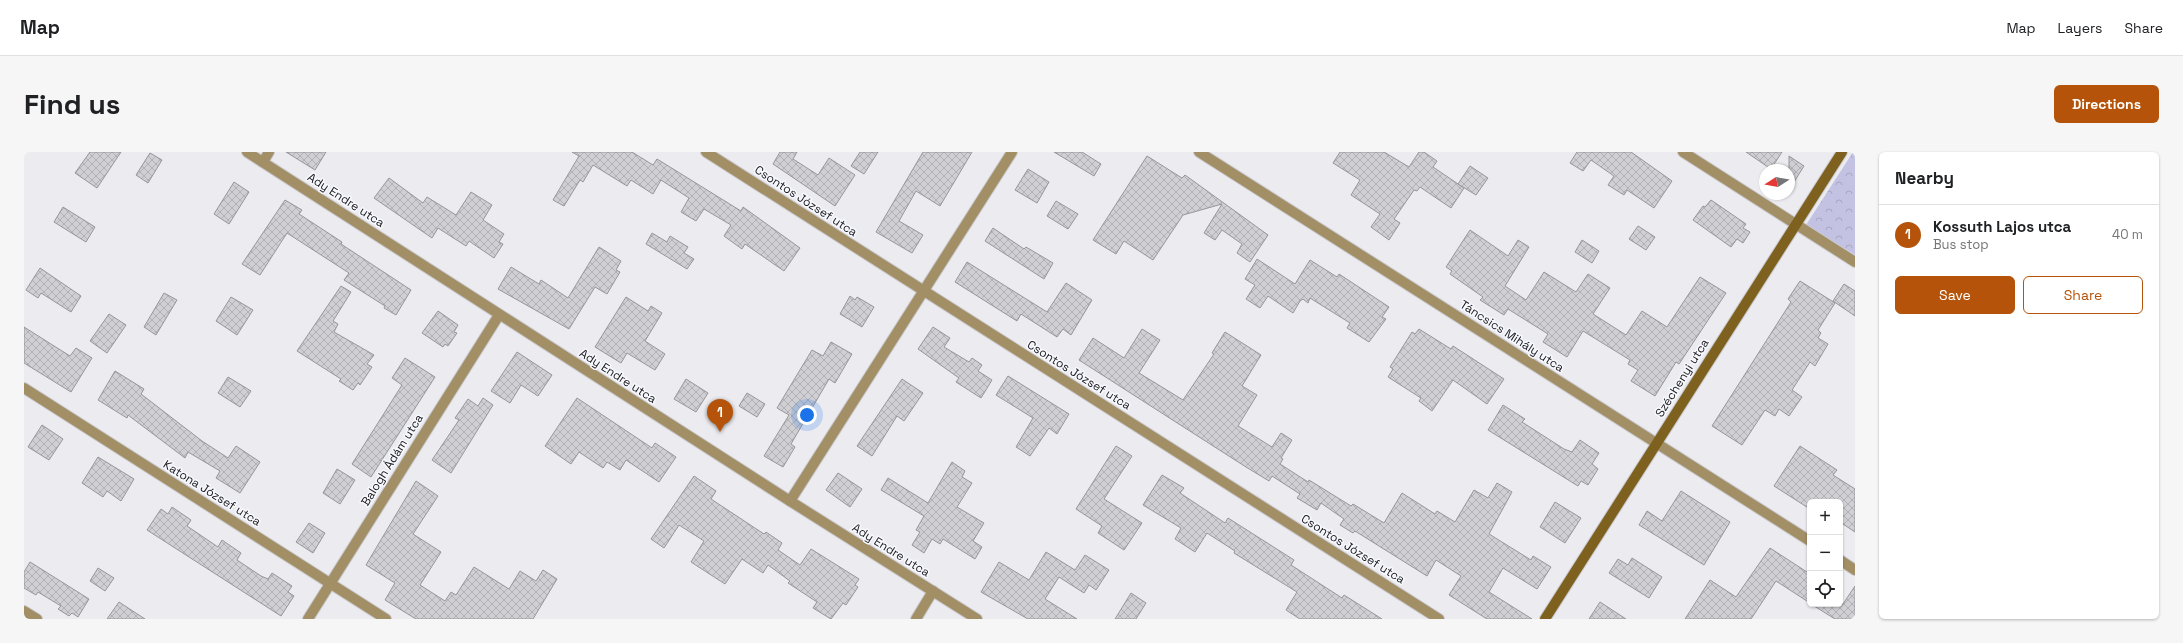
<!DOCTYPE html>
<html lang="en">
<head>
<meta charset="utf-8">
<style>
  :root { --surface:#fff; --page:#f6f6f6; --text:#202124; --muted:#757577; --line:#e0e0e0; --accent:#b45309 }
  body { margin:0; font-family:"Space Grotesk",sans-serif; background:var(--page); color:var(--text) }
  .controls { position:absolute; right:12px; bottom:12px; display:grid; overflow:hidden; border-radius:6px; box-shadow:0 1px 3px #0004 }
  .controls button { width:36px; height:36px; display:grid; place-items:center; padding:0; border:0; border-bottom:1px solid var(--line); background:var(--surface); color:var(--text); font:20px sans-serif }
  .compass { position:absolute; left:1735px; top:12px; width:36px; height:36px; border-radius:50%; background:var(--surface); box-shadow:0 1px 3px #0004; rotate:259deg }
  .you { position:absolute; left:783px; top:263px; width:14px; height:14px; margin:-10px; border:3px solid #fff; border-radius:50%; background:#1a73e8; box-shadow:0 0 0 6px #1a73e833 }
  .badge { display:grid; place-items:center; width:26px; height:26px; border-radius:50%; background:var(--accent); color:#fff; font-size:13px; font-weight:700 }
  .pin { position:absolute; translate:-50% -33px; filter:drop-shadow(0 1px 2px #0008) }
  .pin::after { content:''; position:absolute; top:21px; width:14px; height:12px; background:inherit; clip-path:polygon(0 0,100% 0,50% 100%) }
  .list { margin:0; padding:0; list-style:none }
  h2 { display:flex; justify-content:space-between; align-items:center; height:52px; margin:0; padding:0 16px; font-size:17px }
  h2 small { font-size:13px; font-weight:400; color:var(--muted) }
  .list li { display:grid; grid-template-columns:26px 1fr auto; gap:12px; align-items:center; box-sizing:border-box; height:60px; padding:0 16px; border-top:1px solid var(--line) }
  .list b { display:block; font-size:15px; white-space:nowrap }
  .list p { margin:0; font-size:13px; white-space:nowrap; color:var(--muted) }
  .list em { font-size:13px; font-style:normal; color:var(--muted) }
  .actions { display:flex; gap:8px; padding:12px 16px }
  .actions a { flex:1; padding:9px 0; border:1px solid var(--accent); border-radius:6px; text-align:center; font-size:14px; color:var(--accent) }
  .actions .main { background:var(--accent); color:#fff }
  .icon { flex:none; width:22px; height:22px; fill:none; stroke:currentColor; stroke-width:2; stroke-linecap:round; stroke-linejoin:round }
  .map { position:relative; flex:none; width:1831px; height:467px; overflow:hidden; border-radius:6px }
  header { display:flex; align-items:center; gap:24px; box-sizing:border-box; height:56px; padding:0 20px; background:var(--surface); border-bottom:1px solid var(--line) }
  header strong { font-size:19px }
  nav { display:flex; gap:22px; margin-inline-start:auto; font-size:14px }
  .intro { display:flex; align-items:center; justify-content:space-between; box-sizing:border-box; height:96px; padding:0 24px }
  h1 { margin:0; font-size:28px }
  .button { padding:10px 18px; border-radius:6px; background:var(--accent); color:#fff; font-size:14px; font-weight:700 }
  main { display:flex; gap:24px; padding:0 24px }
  aside { flex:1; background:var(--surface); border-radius:6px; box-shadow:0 1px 3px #0004 }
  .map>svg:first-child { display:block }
</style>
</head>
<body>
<header>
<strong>Map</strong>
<nav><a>Map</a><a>Layers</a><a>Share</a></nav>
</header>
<div class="intro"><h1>Find us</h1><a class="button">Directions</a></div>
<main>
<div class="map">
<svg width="1831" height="467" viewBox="0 0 1831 467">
  <defs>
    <pattern id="park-crowns" width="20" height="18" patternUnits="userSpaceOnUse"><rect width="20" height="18" fill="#c3c2e2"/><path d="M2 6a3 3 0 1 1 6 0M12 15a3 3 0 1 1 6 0" fill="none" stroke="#a7a6c1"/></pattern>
    <pattern id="building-cross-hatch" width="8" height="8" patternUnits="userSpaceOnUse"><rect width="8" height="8" fill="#cfcfd4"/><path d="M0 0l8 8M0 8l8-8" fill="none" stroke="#b1b1b5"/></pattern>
  </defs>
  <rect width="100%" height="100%" fill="#ebebf0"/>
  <path fill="url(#park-crowns)" d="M1829,0H1831V103L1782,73Z"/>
  <g fill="url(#building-cross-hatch)" stroke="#96969a">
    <path d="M66,0H97L73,36L51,21Z"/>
    <path d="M262,0H302L291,18Z"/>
    <path d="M548,0H608L629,13L633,7L717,59L719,55L776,96L760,119L721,92L718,97L700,84L707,73L680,57L672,69L657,60L665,46L637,28L629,42L607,28L603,34L569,13L559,30L556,28L540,54L529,48L555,4Z"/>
    <path d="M756,0H773L769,7L794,23L805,6L831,23L811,54L749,12Z"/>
    <path d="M836,0H854L840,22L827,14Z"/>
    <path d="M899,0H948L916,54L892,39L875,69L899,83L888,101L852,80Z"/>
    <path d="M1030,0H1058L1077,12L1070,24Z"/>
    <path d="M1316,0H1360L1385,15L1395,0H1400L1413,9L1409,15L1440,36L1427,56L1396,35L1393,39L1390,38L1370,67L1376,71L1365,88L1347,75L1356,62L1327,43L1336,28L1309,11Z"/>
    <path d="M1553,0H1607L1648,29L1630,56L1603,38L1600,43L1584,33L1590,24L1567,8L1559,19L1546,11Z"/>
    <path d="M1722,0H1758L1747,17Z"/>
    <path d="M126,1L138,8L124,31L112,23Z"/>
    <path d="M1123,4L1158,26L1161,23L1244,83L1226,110L1213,101L1218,92L1198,78L1191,88L1180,81L1198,52L1159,63L1129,108L1100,89L1092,102L1069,88Z"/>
    <path d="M1765,4L1780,14L1765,38Z"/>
    <path d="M1446,14L1464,26L1452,43L1434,32Z"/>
    <path d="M1004,17L1025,30L1013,51L991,38Z"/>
    <path d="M365,26L399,51L403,45L432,63L447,40L468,53L459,68L480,82L475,90L479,92L470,106L445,89L442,94L414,76L408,86L350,46Z"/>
    <path d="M210,30L225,40L205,72L190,62Z"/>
    <path d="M261,48L278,58L275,62L318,90L317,92L387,138L372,163L360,156L361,154L320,128L325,121L263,81L236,123L218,112Z"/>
    <path d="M1687,48L1722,72L1719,76L1726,80L1719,91L1713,87L1707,95L1669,68L1679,54L1681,55Z"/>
    <path d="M1032,49L1054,62L1044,77L1023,64Z"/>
    <path d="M39,55L71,75L62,90L30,70Z"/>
    <path d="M1614,74L1631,85L1622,98L1605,87Z"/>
    <path d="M969,76L1000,97L1002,95L1029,111L1020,127L961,89Z"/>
    <path d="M1446,78L1484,104L1494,88L1505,95L1481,134L1502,148L1520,120L1552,140L1564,122L1586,136L1569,162L1602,183L1618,159L1643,175L1676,125L1702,141L1655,212L1652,210L1631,244L1607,229L1614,218L1604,212L1606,208L1559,179L1543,205L1519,190L1524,182L1484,157L1480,163L1456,148L1459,145L1426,122L1428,119L1422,115Z"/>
    <path d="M628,81L643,90L646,84L664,95L660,101L670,107L663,117L622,92Z"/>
    <path d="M1558,88L1575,99L1568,111L1551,100Z"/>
    <path d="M575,95L597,109L592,118L596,120L583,142L571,135L545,177L474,137L487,115L515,132L517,128L544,146Z"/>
    <path d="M1233,107L1271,132L1286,108L1313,125L1315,122L1365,155L1358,165L1362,167L1345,190L1323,176L1326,171L1286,146L1284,151L1279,147L1276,149L1269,161L1244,144L1236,156L1222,147L1231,133L1221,127Z"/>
    <path d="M943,110L1023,160L1042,131L1068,148L1047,183L1039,177L1033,185L997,162L993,169L931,130Z"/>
    <path d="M16,116L57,144L47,160L17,141L14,146L2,138Z"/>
    <path d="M1776,129L1811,151L1794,178L1797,181L1794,186L1804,192L1791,214L1786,210L1768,238L1778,245L1765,264L1755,257L1751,264L1741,258L1718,293L1688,274L1767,150L1764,147Z"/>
    <path d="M1820,132L1831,139V164L1809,149Z"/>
    <path d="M317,134L327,140L309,169L314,172L310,180L350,203L343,212L348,215L336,233L334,231L329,238L315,229L317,227L273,199Z"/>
    <path d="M140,141L153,148L132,183L120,175Z"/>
    <path d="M826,144L831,148L833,145L850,155L838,175L816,162Z"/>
    <path d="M207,145L229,158L213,183L192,169Z"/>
    <path d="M602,145L624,159L627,154L638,161L621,189L641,202L631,218L603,201L597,211L571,195Z"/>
    <path d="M414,159L434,173L430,180L433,181L424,194L421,192L419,195L398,181Z"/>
    <path d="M85,162L102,173L83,201L66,189Z"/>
    <path d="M0,175L46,204L52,196L68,206L47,240L0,211Z"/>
    <path d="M909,175L926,186L920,195L945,210L948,206L958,213L954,219L968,228L957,246L932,230L935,226L894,197Z"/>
    <path d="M1118,177L1136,188L1115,221L1159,248L1190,202L1188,201L1201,180L1237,203L1218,234L1233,243L1214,274L1248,295L1257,281L1268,288L1257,306L1259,307L1256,312L1284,330L1285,328L1327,354L1329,352L1360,371L1378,341L1411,362L1413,359L1431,370L1450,338L1464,346L1473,331L1488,340L1465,382L1507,408L1509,404L1527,415L1513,437L1479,416L1465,440L1508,467H1463L1425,443L1437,424L1412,408L1403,424L1331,379L1329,381L1316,373L1320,367L1297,351L1293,358L1273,346L1276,342L1248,324L1245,329L1222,315L1055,208L1069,186L1100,206Z"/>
    <path d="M1395,177L1427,197L1429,194L1480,227L1463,252L1429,228L1408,259L1395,249L1397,246L1364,225L1369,217L1366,215L1388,180L1391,182Z"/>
    <path d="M807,190L828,202L811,231L805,227L767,292L771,295L759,315L740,304L765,263L753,256L788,198L799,204Z"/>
    <path d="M493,200L528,223L514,244L497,233L486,251L467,239Z"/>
    <path d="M381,206L411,225L347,325L328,312L378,233L368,226Z"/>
    <path d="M91,219L120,237L117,242L178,289L204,306L212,294L236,310L216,341L192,326L196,319L164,300L161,306L104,263L103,266L74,248Z"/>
    <path d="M984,224L1045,262L1033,282L1025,276L1006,304L992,295L1009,266L972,243Z"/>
    <path d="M204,225L227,239L216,255L194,241Z"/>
    <path d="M662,227L684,241L672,260L650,247Z"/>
    <path d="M878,227L899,241L880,269L873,264L848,304L833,294Z"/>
    <path d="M723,241L741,252L733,265L715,254Z"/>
    <path d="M459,246L469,253L427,321L408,308L435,268L431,266L444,247L454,254Z"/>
    <path d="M553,246L628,296L631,291L652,305L635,330L602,308L596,318L583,310L579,316L555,300L547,312L521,294Z"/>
    <path d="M1479,253L1501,267L1498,270L1540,297L1548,300L1556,288L1575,301L1568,312L1574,317L1564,333L1557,329L1554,334L1464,278Z"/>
    <path d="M18,273L39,287L25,308L4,295Z"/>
    <path d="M1092,294L1108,304L1080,347L1118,371L1100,398L1074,381L1078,374L1052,357Z"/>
    <path d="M1776,294L1813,318L1809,323L1831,337V380L1816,370V350H1786V357L1750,334Z"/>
    <path d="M74,305L110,327L97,349L83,339L79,345L58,331Z"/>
    <path d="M928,310L941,319L938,325L948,331L933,355L960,371L949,389L958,395L951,407L919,387L916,392L908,387L900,401L888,393L896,380L892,378L900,364L857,338L864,326L904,351Z"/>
    <path d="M313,317L331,328L316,352L299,341Z"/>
    <path d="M814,321L838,337L826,355L802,338Z"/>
    <path d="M1138,323L1160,336L1156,341L1201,371L1204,366L1270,408L1267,413L1318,446L1320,443L1358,467H1276L1262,458L1273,440L1210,401L1211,399L1183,381L1171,400L1151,387L1157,376L1119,353Z"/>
    <path d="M670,324L692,339L687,347L740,382L742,380L758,391L754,398L776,413L787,397L835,427L831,433L834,435L822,453L819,451L807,467L789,456L793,450L764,431L766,429L744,413L739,421L718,407L701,432L667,410L680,389L655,373L640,396L627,387Z"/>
    <path d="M392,329L414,344L389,382L417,400L396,433L421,449L427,440L432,443L450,415L485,437L496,419L512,429L519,418L533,427L509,467H392L361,448L371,431L342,413Z"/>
    <path d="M1657,339L1706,370L1680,413L1615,373L1623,359L1638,369Z"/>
    <path d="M1531,350L1557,366L1541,391L1516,375Z"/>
    <path d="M148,355L167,368L163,374L194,395L198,388L217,401L213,408L237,424L244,427L248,421L268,434L264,440L270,444L257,464L123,378L137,357L144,362Z"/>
    <path d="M285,371L301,381L289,401L272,390Z"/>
    <path d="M1746,396L1786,422V451L1752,429L1727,467H1661L1686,428L1712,445Z"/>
    <path d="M1022,400L1051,418L1061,403L1085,418L1072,438L1065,433L1060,441L1035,425L1021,447L1053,467H1004L957,440L975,410L1005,428Z"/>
    <path d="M1608,406L1638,425L1625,446L1585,421L1594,407L1604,413Z"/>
    <path d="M6,410L65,447L54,465L48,461L45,464L34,457L37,454L14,440L12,443L0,436V420Z"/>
    <path d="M74,416L90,426L81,439L66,429Z"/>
    <path d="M1831,434V467H1811L1787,452H1819Z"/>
    <path d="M1107,441L1122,451L1112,467H1091Z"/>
    <path d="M95,450L121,467H83Z"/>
    <path d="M1576,450L1602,467H1565Z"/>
  </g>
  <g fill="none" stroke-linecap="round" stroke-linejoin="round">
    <g stroke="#c9c9ce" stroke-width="12">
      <g id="street">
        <path d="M223,0L766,349L953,467"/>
        <path d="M682,0L1415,467"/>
        <path d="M1175,0L1786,389"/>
        <path d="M1659,0L1831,110"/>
        <path d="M239,10L245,0"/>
        <path d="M0,236L362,467"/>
        <path d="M766,349L988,0"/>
        <path d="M1816,408L1831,418"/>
        <path d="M0,459L13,467"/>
        <path d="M284,467L475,163"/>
        <path d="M892,467L909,439"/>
      </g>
    </g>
    <g stroke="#c9c9ce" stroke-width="12">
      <path id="secondary" d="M1521,467L1818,0"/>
    </g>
    <use href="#street" stroke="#a28f66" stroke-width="10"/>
    <use href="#secondary" stroke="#7e611e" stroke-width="10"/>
  </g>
  <g text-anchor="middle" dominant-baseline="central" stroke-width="3" stroke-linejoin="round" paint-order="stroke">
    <g font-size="12" fill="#18181a" stroke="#f8f9fe">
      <text transform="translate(322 48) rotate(33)">Ady Endre utca</text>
      <text transform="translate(782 49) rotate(33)">Csontos József utca</text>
      <text transform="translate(1488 184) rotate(33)">Táncsics Mihály utca</text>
      <text transform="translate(1055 223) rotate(32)">Csontos József utca</text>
      <text transform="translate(594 224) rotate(33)">Ady Endre utca</text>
      <text transform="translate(1658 226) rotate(-58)">Széchenyi utca</text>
      <text transform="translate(368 308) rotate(-58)">Balogh Ádám utca</text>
      <text transform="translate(188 341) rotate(32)">Katona József utca</text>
      <text transform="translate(1329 397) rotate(32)">Csontos József utca</text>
      <text transform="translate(867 398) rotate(32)">Ady Endre utca</text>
    </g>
  </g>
</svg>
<div class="controls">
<button>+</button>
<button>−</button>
<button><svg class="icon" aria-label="locate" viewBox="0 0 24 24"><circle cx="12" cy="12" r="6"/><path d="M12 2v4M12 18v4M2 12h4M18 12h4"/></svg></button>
</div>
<svg class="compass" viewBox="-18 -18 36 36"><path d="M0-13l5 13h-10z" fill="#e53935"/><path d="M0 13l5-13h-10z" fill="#757577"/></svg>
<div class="you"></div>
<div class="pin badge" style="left:696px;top:280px">1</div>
</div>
<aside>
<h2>Nearby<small></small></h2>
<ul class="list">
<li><span class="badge">1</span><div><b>Kossuth Lajos utca</b><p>Bus stop</p></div><em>40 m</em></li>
</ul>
<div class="actions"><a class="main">Save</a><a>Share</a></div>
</aside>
</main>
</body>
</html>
